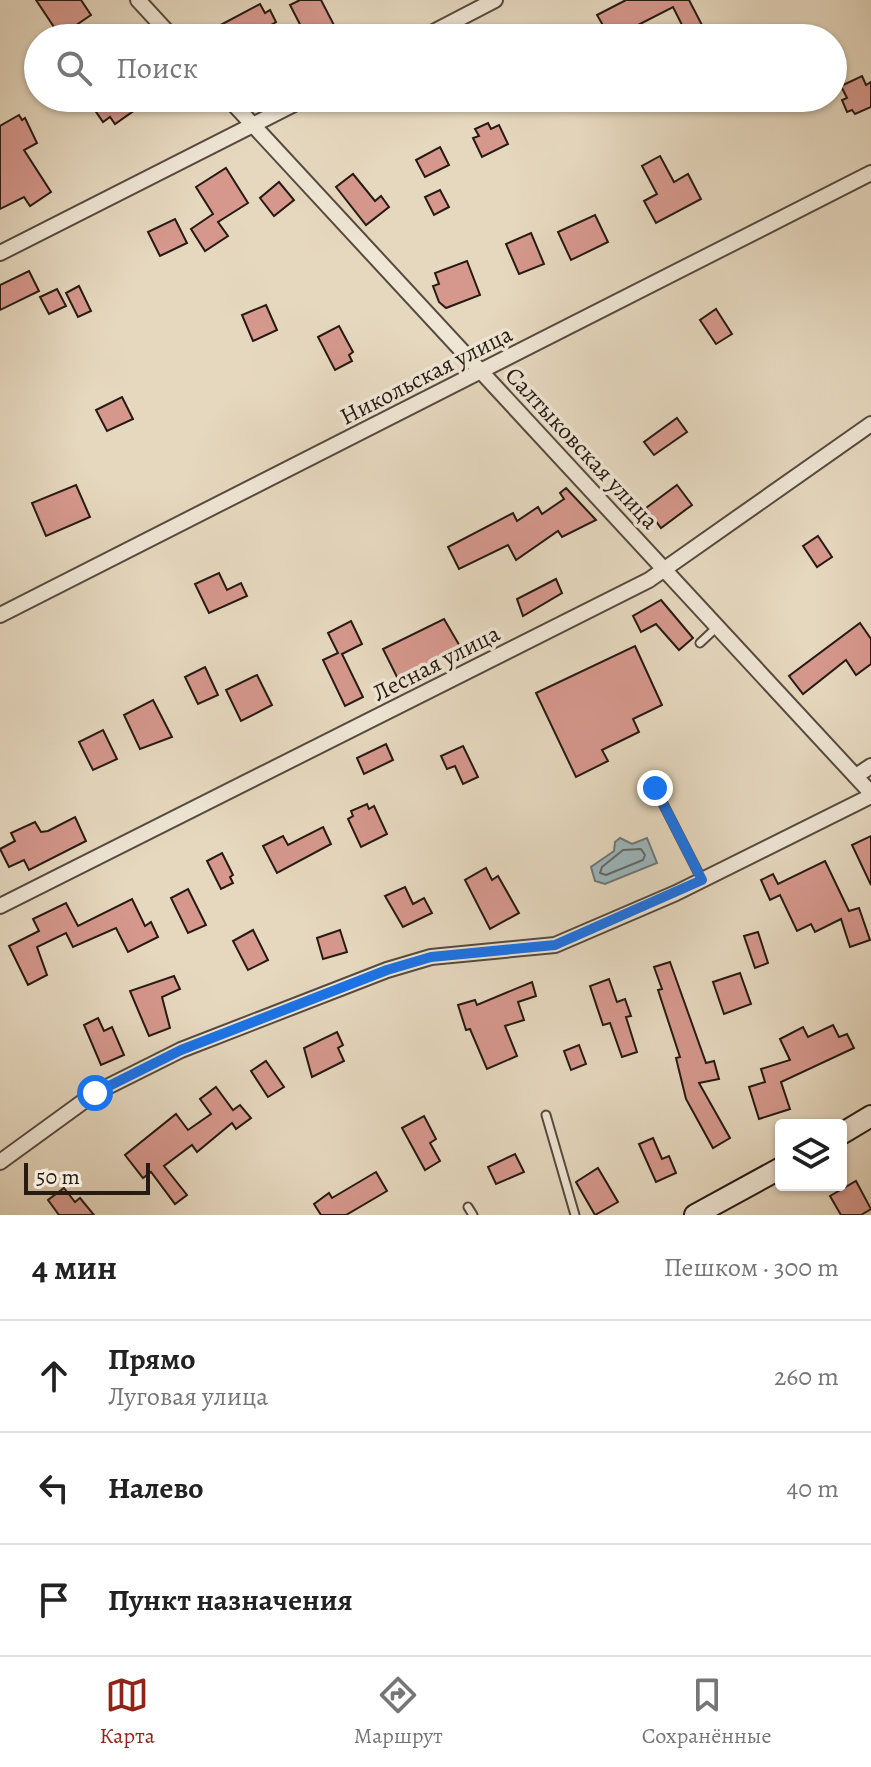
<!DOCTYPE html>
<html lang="ru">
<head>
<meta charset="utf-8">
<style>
  :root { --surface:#fff; --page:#f6f6f6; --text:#222; --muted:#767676; --line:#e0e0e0; --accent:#8f2418 }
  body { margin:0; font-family:Alegreya,serif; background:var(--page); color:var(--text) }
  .controls { position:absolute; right:24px; bottom:24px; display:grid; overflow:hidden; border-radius:8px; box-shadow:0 2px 6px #0004 }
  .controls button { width:72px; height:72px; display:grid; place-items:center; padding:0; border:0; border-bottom:2px solid var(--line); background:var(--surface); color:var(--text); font:40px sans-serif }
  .scale { position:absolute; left:24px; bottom:20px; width:126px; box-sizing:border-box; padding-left:8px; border:4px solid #261a13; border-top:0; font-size:22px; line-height:28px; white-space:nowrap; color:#261a13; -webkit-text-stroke:6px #efe6d5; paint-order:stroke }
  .stop { position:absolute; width:24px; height:24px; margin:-18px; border:6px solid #1a73e8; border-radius:50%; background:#fff }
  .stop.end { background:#1a73e8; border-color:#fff; box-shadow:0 2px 8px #0008 }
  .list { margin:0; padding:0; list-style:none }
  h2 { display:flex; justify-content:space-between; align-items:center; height:104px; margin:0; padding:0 32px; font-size:34px }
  h2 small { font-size:26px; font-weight:400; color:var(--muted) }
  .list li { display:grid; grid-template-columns:52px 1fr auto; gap:24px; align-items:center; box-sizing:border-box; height:112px; padding:0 32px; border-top:2px solid var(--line) }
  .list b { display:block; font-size:30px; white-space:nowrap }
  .list p { margin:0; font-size:26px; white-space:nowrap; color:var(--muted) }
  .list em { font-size:26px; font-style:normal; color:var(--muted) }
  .icon { flex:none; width:44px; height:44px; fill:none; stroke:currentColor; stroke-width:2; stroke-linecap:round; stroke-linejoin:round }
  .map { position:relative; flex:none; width:871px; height:1215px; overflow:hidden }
  .search { position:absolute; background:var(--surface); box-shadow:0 2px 6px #0004; left:24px; right:24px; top:24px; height:88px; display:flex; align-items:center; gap:20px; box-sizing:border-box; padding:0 28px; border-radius:44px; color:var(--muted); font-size:30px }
  .sheet { height:440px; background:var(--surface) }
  nav { display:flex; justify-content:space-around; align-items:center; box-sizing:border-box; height:112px; border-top:2px solid var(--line); background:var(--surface); font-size:22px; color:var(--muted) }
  nav a { display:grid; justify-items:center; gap:4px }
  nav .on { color:var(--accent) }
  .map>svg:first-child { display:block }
</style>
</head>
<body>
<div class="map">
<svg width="871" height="1215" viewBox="0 0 871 1215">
  <rect width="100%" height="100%" fill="#e6d8bf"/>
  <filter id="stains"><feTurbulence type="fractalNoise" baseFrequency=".0025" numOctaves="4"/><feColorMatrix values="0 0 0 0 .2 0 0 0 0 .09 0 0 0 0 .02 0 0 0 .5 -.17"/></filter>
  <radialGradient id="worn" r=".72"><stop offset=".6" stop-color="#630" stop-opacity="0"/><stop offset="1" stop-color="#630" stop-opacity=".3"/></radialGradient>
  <path fill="#9cb6bd" stroke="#6d7879" stroke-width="2" d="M620,838L632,844L647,838L657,863L605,884L595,881L591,867L614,851L615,842Z"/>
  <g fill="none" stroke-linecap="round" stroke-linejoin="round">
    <path stroke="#616868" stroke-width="2" d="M641,849L645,855L643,860L606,875L600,873L602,867L623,850Z"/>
  </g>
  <g fill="#d6988d" stroke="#261a13" stroke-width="2">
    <path d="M36,0H81L91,15L60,36Z"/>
    <path d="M300,0H321L336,29L319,38H307L290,5Z"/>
    <path d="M626,0H689L702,25L686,33L673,7L636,26L642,38H582L604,27L597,15Z"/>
    <path d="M260,4L265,13L270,10L276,22L271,25L278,38H218L213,29Z"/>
    <path d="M862,76L866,85L871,82V107L855,114L852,110L847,112L842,100L847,98L841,86Z"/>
    <path d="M98,98H152L115,124L110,117L103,122L90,103Z"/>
    <path d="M19,115L22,120L25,118L37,143L24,150L51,192L30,206L24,197L0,209V126Z"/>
    <path d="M488,123L491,129L499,125L508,144L482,157L473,138L479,136L475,129Z"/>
    <path d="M440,147L449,165L425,177L416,160Z"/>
    <path d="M660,156L674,182L688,174L701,199L656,223L644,201L657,194L642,166Z"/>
    <path d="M226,168L248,203L218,222L228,236L205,251L191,229L213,214L196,187Z"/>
    <path d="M353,174L375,201L381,196L389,207L366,225L336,187Z"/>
    <path d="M279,182L294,200L274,216L260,198Z"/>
    <path d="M440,190L449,207L434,215L425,197Z"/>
    <path d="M595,215L608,242L571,260L558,232Z"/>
    <path d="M175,219L187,243L160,256L148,232Z"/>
    <path d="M531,233L544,264L519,274L506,244Z"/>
    <path d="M467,261L480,295L446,308L439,302L433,286L439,284L435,273Z"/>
    <path d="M29,271L39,291L0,310V285Z"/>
    <path d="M79,286L91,311L78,317L66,293Z"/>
    <path d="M57,289L66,306L49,314L40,297Z"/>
    <path d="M266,305L277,330L253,341L242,315Z"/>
    <path d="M716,309L732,334L716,344L700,320Z"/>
    <path d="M339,326L353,352L349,355L352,361L335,370L318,337Z"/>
    <path d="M122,397L133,419L107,431L96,410Z"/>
    <path d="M677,418L687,432L654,455L644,442Z"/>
    <path d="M76,485L90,517L46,536L32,503Z"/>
    <path d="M677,485L692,505L661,528L646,508Z"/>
    <path d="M566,488L596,520L562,537L558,531L516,560L508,545L459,569L448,547L513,513L517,521L538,507L542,514L564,499L560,493Z"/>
    <path d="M818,536L832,557L817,567L803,546Z"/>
    <path d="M219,573L227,590L241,583L247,596L209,613L195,584Z"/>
    <path d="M556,579L562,593L523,616L517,599Z"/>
    <path d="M661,600L693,638L679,650L656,624L641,632L633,616Z"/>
    <path d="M444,619L461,648L398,679L383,649Z"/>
    <path d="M351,621L362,644L342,654L363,697L345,706L323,660L338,653L328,633Z"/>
    <path d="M860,623L871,639V664L856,675L846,660L803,694L789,676Z"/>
    <path d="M635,646L662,705L633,719L639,732L602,750L608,761L576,777L536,693Z"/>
    <path d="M205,667L218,695L198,704L185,677Z"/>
    <path d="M257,675L272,705L241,721L226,690Z"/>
    <path d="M153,700L172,737L140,749L124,715Z"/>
    <path d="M103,730L117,759L93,770L79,742Z"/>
    <path d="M386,744L393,760L364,774L357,758Z"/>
    <path d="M463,746L478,777L463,784L455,766L447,769L441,756Z"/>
    <path d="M367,804L369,809L374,806L387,834L361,847L348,819L353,816L351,811Z"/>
    <path d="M75,817L86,841L29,870L24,860L9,867L0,849L15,841L11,833L35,822L41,832L48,831Z"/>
    <path d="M323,827L331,844L277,873L263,846L283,836L288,845Z"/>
    <path d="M871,836V885L852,845Z"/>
    <path d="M222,853L233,875L230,877L233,883L221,889L207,861Z"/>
    <path d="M825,861L849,911L859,908L870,940L850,947L841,919L815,932L811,924L797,931L780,895L770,900L761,880L773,874L778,884Z"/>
    <path d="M486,868L492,880L498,876L519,913L490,929L465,880Z"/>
    <path d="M405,887L413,904L424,898L432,913L403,927L385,896Z"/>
    <path d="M188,889L206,925L188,933L171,898Z"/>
    <path d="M132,899L145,926L151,922L158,937L128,952L116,928L73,947L66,933L37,947L47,975L28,985L9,946L39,931L33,919L66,903L78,926Z"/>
    <path d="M253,930L268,960L248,970L233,941Z"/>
    <path d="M340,930L347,952L323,959L317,938Z"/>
    <path d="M758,932L768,963L755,968L744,936Z"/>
    <path d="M670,962L706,1063L714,1061L719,1079L699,1083L730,1138L713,1148L686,1099L676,1058L680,1057L658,990L662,989L654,967Z"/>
    <path d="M740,973L751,1004L724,1014L713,982Z"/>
    <path d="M174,976L180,989L162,997L170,1028L149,1036L130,991Z"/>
    <path d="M609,979L617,1002L625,999L631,1016L626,1017L637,1052L622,1057L610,1023L603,1025L590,986Z"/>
    <path d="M532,982L536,996L518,1002L524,1020L505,1026L517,1056L487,1069L470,1029L466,1030L458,1005L475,1000L477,1005Z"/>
    <path d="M98,1018L104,1031L112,1027L124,1055L101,1065L84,1025Z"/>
    <path d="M833,1025L839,1037L847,1034L854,1048L781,1082L790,1109L759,1119L749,1087L765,1082L761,1069L790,1060L780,1039L803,1027L808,1037Z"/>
    <path d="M337,1032L343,1045L338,1048L344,1061L312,1077L304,1048Z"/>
    <path d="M579,1045L586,1064L571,1070L564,1051Z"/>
    <path d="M266,1061L284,1087L268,1097L251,1071Z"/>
    <path d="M216,1087L233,1110L240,1105L251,1118L236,1129L232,1123L197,1152L192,1145L164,1166L187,1195L175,1204L151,1172L143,1178L125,1155L176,1114L188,1130L211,1114L200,1099Z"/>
    <path d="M424,1116L436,1139L430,1143L440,1161L425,1170L402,1128Z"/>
    <path d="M653,1138L662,1159L669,1156L676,1173L656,1182L639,1144Z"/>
    <path d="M515,1154L524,1172L496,1184L488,1167Z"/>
    <path d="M598,1168L618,1202L595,1215L576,1182Z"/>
    <path d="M376,1172L387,1191L346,1215H321L314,1204L329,1193L332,1198Z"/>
    <path d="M856,1181L871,1209L861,1215H841L830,1196Z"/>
    <path d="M64,1188L75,1202L80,1198L94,1215H59L48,1200Z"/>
  </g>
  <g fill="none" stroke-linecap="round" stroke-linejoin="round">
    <g stroke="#564a3e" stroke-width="11">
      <g id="lane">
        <path d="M700,643L717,627"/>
        <path d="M655,788L702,880"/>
        <path d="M546,1115L575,1215"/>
        <path d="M468,1207L473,1215"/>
      </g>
    </g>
    <g stroke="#564a3e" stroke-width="18">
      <g id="street">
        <path d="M138,0L173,38"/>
        <path d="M422,38L495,0"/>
        <path d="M228,98L871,793"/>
        <path d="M0,253L306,98"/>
        <path d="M0,615L871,173"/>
        <path d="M856,776L871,766"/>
        <path d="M0,906L649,580L871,424"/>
        <path d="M0,1162L95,1093L181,1050L387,970L431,957L555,945L676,893L871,796"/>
      </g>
    </g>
    <g stroke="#261a13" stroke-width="24">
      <g id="secondary">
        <path d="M841,1134L871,1116"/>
        <path d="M695,1215L781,1168"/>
      </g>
    </g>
    <use href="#lane" stroke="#efe6d5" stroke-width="7"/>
    <use href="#street" stroke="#efe6d5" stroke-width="14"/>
    <use href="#secondary" stroke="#efe6d5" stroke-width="20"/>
  </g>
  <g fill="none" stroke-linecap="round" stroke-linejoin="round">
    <path stroke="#1a73e8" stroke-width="10" d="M95,1093L181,1050L387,970L431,957L555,945L702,880L655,788"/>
  </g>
  <g text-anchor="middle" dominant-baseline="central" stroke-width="7" stroke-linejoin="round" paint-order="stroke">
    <g font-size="24" fill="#261a13" stroke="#efe6d5">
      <text transform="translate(426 375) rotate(-27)">Никольская улица</text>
      <text transform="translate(582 448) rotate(47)">Салтыковская улица</text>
      <text transform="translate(436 663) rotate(-27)">Лесная улица</text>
    </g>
  </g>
  <rect width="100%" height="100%" filter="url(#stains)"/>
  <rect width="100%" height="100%" fill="url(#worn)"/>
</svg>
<div class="controls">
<button><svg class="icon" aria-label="layers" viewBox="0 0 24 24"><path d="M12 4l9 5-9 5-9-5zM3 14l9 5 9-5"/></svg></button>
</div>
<div class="scale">50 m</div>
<div class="stop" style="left:95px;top:1093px"></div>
<div class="stop end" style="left:655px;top:788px"></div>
<div class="search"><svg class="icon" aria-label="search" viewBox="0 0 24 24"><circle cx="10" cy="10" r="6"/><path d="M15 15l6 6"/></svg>Поиск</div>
</div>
<section class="sheet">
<h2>4 мин<small>Пешком · 300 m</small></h2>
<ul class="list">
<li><svg class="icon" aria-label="ahead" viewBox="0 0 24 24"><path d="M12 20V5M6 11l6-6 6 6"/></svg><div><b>Прямо</b><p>Луговая улица</p></div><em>260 m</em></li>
<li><svg class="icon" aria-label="left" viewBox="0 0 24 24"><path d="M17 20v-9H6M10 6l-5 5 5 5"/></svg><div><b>Налево</b></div><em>40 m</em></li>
<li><svg class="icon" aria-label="arrive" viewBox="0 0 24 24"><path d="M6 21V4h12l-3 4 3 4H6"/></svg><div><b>Пункт назначения</b></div></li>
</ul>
</section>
<nav>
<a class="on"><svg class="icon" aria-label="map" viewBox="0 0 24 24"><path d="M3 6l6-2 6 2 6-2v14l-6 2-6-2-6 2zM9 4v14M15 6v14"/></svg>Карта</a>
<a><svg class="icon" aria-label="directions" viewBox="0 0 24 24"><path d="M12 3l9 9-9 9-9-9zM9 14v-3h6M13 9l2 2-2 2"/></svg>Маршрут</a>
<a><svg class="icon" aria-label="saved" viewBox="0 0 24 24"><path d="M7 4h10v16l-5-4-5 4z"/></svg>Сохранённые</a>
</nav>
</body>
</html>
